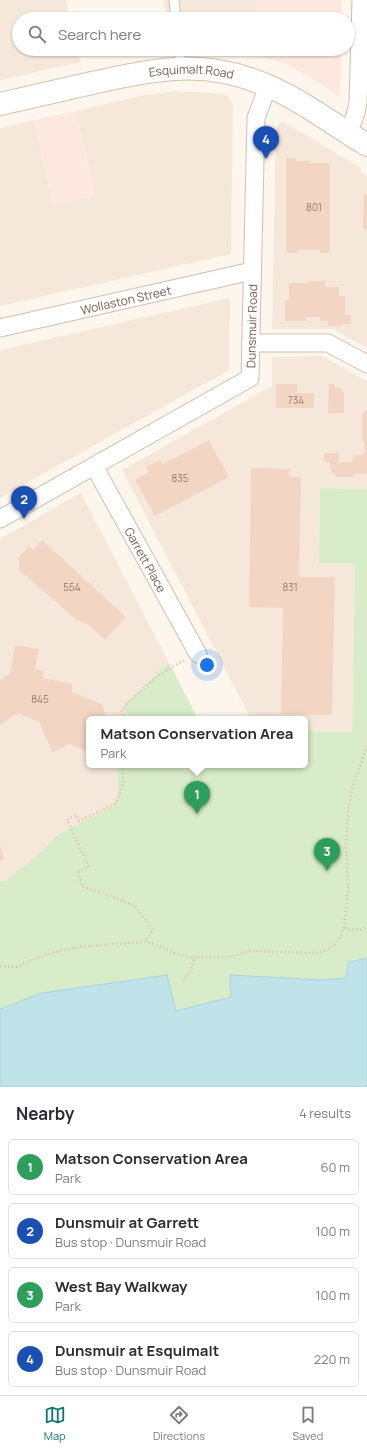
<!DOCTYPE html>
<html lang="en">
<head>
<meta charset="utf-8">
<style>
  :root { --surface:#fff; --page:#f7f7f7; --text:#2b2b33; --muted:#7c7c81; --line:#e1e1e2; --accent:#0f766e }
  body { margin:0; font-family:Manrope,sans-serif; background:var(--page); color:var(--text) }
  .you { position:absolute; left:207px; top:665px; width:14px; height:14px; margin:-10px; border:3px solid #fff; border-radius:50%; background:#1a73e8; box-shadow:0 0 0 6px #1a73e833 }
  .badge { display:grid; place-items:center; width:26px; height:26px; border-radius:50%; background:var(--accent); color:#fff; font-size:13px; font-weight:700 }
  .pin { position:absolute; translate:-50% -33px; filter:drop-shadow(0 1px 2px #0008) }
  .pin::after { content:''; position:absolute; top:21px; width:14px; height:12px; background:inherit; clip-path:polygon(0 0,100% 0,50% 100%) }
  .popup { position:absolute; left:86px; top:716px; width:222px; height:52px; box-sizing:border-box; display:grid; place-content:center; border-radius:6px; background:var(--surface); filter:drop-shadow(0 1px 3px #0005); font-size:13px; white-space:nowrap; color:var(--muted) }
  .popup b { font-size:15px; color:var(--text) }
  .popup::after { content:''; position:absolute; left:50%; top:100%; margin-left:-8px; border:8px solid transparent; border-top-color:var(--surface) }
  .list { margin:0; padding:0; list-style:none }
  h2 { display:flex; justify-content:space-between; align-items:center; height:52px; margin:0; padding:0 16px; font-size:17px }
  h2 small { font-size:13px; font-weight:400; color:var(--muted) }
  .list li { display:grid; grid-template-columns:26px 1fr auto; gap:12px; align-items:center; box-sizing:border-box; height:56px; margin:0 8px 8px; padding:0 8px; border:1px solid var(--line); border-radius:6px }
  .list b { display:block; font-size:15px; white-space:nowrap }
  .list p { margin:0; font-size:13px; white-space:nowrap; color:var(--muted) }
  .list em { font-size:13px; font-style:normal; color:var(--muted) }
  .icon { flex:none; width:22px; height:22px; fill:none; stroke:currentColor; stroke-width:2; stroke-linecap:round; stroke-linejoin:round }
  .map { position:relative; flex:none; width:367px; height:1087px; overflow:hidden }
  .search { position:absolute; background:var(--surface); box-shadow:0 1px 3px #0004; left:12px; right:12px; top:12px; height:44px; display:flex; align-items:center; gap:10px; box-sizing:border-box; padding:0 14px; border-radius:22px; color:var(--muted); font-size:15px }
  .sheet { height:308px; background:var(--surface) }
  nav { display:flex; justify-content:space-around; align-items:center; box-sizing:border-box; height:56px; border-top:1px solid var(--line); background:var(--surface); font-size:11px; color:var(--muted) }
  nav a { display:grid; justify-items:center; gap:2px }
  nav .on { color:var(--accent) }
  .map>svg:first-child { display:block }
</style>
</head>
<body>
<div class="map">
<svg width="367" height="1087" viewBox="0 0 367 1087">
  <rect width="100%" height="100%" fill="#fdf6ec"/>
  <g fill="#f5e8da">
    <path d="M0,0H66L70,19H19V49H77L81,62L0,80Z"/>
    <path d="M163,0H256V19H168Z"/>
    <path d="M175,91L210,93L226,95L233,104L231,254L0,306V128L34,120L53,205L95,195L76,111L139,96Z"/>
    <path d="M284,122L361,168V172L367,176V348L333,329H272L276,130L278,124Z"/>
    <path d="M230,298L229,370L0,498V350Z"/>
    <path d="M322,356L367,381V489L320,488L319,563L355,564L352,732L305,731V719H251L122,470L272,386V357Z"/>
    <path d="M81,493L169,663L158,672L139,692L124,703L128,719H89V765H117L118,796L112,806L57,835L42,851L7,880L0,882V539Z"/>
  </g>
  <g fill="#fde8e0">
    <path d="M256,0H342L341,19H256Z"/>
    <path d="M255,49H341L340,97L306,75L287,65L255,54Z"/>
    <path d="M76,111L95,195L53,205L34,120Z"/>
  </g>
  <g fill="#d8ecc9">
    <path d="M320,488L367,489V958L349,962L345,978L323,980L230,975L231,997L176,1011L167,975L42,993L0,1009V882L7,880L42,851L57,835L112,806L118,796L117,765H305V731L352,732L355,564L319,563Z"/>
    <path d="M169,663L198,719H128L124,703L139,692L158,672Z"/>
  </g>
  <path fill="#bfe3e8" stroke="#a5d3da" d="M367,958V1087H0V1009L42,993L167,975L176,1011L231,997L230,975L323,980L345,978L349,962Z"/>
  <g fill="#f3d5c3">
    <path d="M286,158H296V161H310V163H330V253H320V250H297V253H286Z"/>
    <path d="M364,194H367V229H363Z"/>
    <path d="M307,281H325V287H339V296H345V315H351V324H342V326H328V321H320V317H306V321H285V300H289V283H307Z"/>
    <path d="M276,384H297V393H314V408H276Z"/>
    <path d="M329,384H334V386L342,389V392H344V413H328Z"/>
    <path d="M367,409V474H353V477H337L330,469V462H324V453H339V462H353V455L365,454L364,441H362V415Z"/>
    <path d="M209,440L229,477L155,516L135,480L149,472L146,467L160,460L163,464Z"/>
    <path d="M251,468L290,469L289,477H301L299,577H335L332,715L281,714L283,608L249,607Z"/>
    <path d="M42,540L126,617L105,640L88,624L78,621L19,570V557L29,546L33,550Z"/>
    <path d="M15,645L39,649L35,669L44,671L42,678L72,684V692L102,704L106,719H89V747H88L86,751L70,744L52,752L40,723L18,713L0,725V680L10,674Z"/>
    <path d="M0,846L4,860L0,861Z"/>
  </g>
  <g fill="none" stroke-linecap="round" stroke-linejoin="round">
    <g stroke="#d1beb0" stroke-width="11">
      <g id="lane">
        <path d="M174,0L176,19"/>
        <path d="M179,49L181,68"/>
      </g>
    </g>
    <g stroke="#d1beb0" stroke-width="19">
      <g id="street">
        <path d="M348,133L355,116L358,103L361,0"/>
        <path id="s1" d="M0,328L252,271"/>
        <path d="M251,343H328L367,364"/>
        <path id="s2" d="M94,466L198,654"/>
        <path id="s3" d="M0,519L250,378L256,118L268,86"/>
      </g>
    </g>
    <g stroke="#d6c0b0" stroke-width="24">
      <g id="secondary">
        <path id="s4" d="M0,104C31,97 61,90 92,83C156,69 205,58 268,86C303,101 334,125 367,145"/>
      </g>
    </g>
    <g stroke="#d9b8a5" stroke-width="2.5" stroke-dasharray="1 3" stroke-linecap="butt">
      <path d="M124,719L122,710C139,690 161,672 185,660"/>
      <path d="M122,765L123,784L116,803L79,821L76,815L67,820L89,867L79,872L82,886L134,905L153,930L145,942"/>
      <path d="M344,928L348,890L346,847L348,812L352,788L367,746"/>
      <path d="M0,966L16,967L36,958L59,951L81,947L112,944L145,942L155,944L176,954L189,957H226L238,955L249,951L319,953L334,946L340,938L344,928L360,930L367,926"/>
      <path d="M183,982L192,967L194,957"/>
    </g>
    <use href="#lane" stroke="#fff" stroke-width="9"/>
    <use href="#street" stroke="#fff" stroke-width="17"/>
    <use href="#secondary" stroke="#fff" stroke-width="22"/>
  </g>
  <g text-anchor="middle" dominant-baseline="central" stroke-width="3" stroke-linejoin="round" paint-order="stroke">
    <g font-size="10" fill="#987a6a">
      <text x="314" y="207">801</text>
      <text x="296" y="400">734</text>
      <text x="180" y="478">835</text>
      <text x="72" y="587">554</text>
      <text x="290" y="587">831</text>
      <text x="40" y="699">845</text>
    </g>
    <g font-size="12" fill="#7a5c4d" stroke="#fffaf3">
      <text stroke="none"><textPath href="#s4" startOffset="195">Esquimalt Road</textPath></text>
      <text stroke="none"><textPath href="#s1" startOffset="129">Wollaston Street</textPath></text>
      <text stroke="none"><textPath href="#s3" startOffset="339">Dunsmuir Road</textPath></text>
      <text stroke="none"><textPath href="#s2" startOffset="107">Garrett Place</textPath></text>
    </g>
  </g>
</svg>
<div class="you"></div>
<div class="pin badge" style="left:197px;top:814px;background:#2e9e5b">1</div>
<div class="popup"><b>Matson Conservation Area</b>Park</div>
<div class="pin badge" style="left:24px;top:519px;background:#1a4fb4">2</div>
<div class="pin badge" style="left:327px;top:871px;background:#2e9e5b">3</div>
<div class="pin badge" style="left:266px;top:159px;background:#1a4fb4">4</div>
<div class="search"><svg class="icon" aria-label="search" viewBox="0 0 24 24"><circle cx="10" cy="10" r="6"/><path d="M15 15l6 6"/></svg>Search here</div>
</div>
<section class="sheet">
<h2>Nearby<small>4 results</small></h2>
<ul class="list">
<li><span class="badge" style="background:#2e9e5b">1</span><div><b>Matson Conservation Area</b><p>Park</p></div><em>60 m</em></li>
<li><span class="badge" style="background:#1a4fb4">2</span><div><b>Dunsmuir at Garrett</b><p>Bus stop · Dunsmuir Road</p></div><em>100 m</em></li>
<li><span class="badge" style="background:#2e9e5b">3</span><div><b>West Bay Walkway</b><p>Park</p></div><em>100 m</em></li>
<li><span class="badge" style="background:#1a4fb4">4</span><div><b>Dunsmuir at Esquimalt</b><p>Bus stop · Dunsmuir Road</p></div><em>220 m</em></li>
</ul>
</section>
<nav>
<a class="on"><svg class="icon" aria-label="map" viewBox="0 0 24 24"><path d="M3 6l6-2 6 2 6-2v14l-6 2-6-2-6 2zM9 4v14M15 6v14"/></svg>Map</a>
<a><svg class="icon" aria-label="directions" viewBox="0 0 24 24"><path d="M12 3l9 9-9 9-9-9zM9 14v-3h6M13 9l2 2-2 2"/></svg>Directions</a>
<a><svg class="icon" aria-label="saved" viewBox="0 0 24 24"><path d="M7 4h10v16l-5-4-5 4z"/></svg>Saved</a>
</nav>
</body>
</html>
